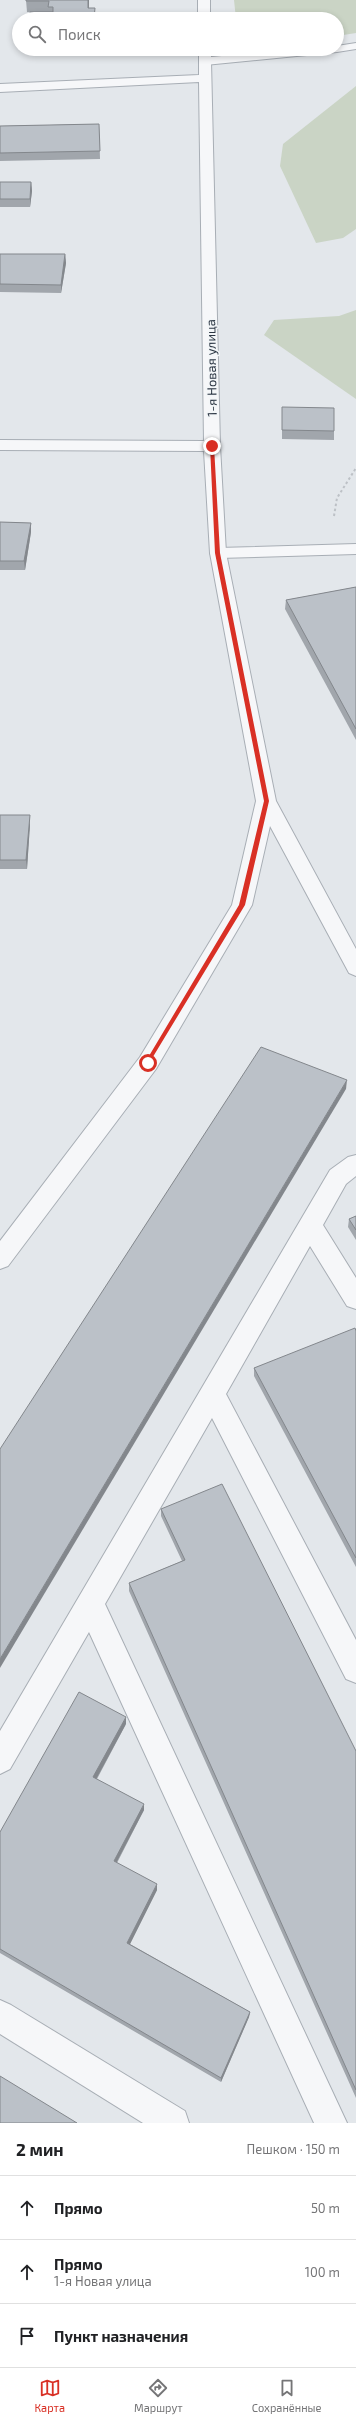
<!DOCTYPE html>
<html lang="ru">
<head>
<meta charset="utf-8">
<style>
  :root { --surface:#fff; --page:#f6f6f6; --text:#202124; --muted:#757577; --line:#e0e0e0; --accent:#d93025 }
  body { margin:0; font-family:"Exo 2",sans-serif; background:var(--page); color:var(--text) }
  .stop { position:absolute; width:12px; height:12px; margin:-9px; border:3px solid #d93025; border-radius:50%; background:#fff }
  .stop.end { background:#d93025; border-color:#fff; box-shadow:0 1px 4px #0008 }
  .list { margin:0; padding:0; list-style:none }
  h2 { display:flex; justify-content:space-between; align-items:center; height:52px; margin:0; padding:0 16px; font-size:17px }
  h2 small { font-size:13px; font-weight:400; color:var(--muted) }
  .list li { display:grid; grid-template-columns:26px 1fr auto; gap:12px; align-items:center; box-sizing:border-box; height:64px; padding:0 16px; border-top:1px solid var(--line) }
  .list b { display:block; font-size:15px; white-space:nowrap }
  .list p { margin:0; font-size:13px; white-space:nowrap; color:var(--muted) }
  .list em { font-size:13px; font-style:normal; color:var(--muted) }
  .icon { flex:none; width:22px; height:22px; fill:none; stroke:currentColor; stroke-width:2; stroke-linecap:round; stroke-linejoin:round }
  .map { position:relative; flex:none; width:356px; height:2123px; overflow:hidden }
  .search { position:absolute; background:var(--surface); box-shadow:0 2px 6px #0003; left:12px; right:12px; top:12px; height:44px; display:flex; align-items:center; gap:10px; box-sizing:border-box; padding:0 14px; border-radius:22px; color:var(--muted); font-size:15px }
  .sheet { height:244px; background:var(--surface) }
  nav { display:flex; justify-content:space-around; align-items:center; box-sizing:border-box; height:56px; border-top:1px solid var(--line); background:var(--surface); font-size:11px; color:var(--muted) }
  nav a { display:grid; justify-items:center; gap:2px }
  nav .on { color:var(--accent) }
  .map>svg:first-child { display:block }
</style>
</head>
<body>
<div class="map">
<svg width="356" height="2123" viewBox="0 0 356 2123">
  <rect width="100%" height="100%" fill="#e3e7eb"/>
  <g fill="#cad4c5">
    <path d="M234,0H356V33L337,36V19H236Z"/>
    <path d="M356,86V229L343,238L316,243L280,166L283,144Z"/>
    <path d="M356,310V399L264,335L274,320L339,316Z"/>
  </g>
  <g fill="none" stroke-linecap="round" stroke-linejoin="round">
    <g stroke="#a8aeb5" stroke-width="2">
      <g id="service">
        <path d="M356,544V554L218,558L212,557L210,553L212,549L218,548Z"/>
        <path d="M356,1155V1176L346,1184L323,1225L356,1278V1309L347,1306L310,1246L226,1394L356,1640V1683L346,1679L212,1418L105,1604L347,2123H314L89,1632L10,1769L0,1774V1731L330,1170L348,1157Z"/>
        <path d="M0,2000L11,2005L185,2111L189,2123H143L0,2034Z"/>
      </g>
    </g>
    <g stroke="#a8aeb5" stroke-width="2">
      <path id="minor" d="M205,57L211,61L220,446L226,553L276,801L356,949V976L349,973L270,826L252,905L156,1069L8,1266L0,1269V1241L140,1057L232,905L256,801L210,553L204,451L0,450V440L204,441L199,82L0,92V84L199,75V61Z"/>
    </g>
    <g stroke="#a8aeb5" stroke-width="2">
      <g id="tertiary">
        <rect x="198" y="0" width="12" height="19"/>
        <path d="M356,43V49L337,52L205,65L199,61V49H211V57L297,49H337V46Z"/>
      </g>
    </g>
    <path stroke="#bdc1c6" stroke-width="2" stroke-dasharray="2.5 2.5" stroke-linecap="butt" d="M334,516L337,498L356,468"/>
    <use href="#service" fill="#f6f7f9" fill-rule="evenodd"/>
    <use href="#minor" fill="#f6f7f9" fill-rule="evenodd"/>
    <use href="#tertiary" fill="#f6f7f9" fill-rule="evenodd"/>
  </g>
  <g fill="#a1a6ac">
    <path d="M26,0H89V8L95,19L48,12H27Z"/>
    <path d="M99,124L100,159L0,161V126Z"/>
    <path d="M0,182H31L32,191L30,207H0Z"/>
    <path d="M0,254H65L66,263L61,293L0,292Z"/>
    <path d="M282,407L334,431V440L282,439Z"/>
    <path d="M0,522L31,523V532L25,570H0Z"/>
    <path d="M356,587V740L285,609L286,600Z"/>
    <path d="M0,815L30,824L27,869H0Z"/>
    <path d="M356,1216V1240L348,1227L349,1219Z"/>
    <path d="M356,1331V1567L254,1376V1368Z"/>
    <path d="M161,1509L356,1751V2098L129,1591V1583L182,1561L161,1516Z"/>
    <path d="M126,1724L97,1779L144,1810L117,1863L157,1890L130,1944L250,2012L249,2017L221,2082L0,1953V1832Z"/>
  </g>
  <g fill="#83878c">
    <path d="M88,0H89V2L88,19Z"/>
    <path d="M31,182L32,191L30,207V199Z"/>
    <path d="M65,254L66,263L61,293V285Z"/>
    <path d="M31,523V532L25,570L24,561Z"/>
    <path d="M30,815V824L27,869L26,860Z"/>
    <path d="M347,1080L346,1089L0,1668V1659Z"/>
    <path d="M126,1717V1724L94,1783L93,1777Z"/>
    <path d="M144,1804V1810L114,1867V1861Z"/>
    <path d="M157,1884V1890L128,1948L127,1943Z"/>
    <path d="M250,2012L249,2017L221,2082V2078Z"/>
  </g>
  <g fill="#bbc1c8" stroke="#83878c">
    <path d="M26,0H88V8H95L94,19H30V12H53V7H48L49,1H26Z"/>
    <path d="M99,124L100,151L0,153V126Z"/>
    <path d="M0,182H31L30,199H0Z"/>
    <path d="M0,254H65L61,285L0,284Z"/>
    <path d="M282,407L334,408V431L282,430Z"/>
    <path d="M0,522L31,523L24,561H0Z"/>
    <path d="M356,587V729L286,600Z"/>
    <path d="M0,815H30L26,860H0Z"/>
    <path d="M261,1047L347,1080L0,1659V1449Z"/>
    <path d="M356,1216V1230L349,1219Z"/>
    <path d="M355,1328L356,1331V1558L254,1368Z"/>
    <path d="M222,1484L356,1751V2090L129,1583L185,1560L161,1509Z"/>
    <path d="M79,1692L126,1717L93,1777L144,1804L114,1861L157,1884L127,1943L250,2012L221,2078L0,1949V1832Z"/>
    <path d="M0,2076L77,2123H0Z"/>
  </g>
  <path fill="#d93025" d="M212,444L214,446L220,553L269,801L245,905L148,1065L146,1061L239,905L264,801L215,553L210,446Z"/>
  <g text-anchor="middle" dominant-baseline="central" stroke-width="3" stroke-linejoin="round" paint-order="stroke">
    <g font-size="13" fill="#2b3643" stroke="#f3f6f8">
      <text transform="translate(211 368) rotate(-91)">1-я Новая улица</text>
    </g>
  </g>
</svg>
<div class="stop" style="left:148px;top:1063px"></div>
<div class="stop end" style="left:212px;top:446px"></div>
<div class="search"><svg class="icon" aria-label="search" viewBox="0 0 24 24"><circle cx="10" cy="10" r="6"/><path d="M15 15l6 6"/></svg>Поиск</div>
</div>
<section class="sheet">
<h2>2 мин<small>Пешком · 150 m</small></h2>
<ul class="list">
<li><svg class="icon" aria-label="ahead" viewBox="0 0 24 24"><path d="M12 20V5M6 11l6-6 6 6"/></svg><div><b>Прямо</b></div><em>50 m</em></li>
<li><svg class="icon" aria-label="ahead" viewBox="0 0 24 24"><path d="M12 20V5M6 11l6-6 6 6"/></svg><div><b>Прямо</b><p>1-я Новая улица</p></div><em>100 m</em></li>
<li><svg class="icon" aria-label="arrive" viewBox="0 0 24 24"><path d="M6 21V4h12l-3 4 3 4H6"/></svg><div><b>Пункт назначения</b></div></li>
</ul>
</section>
<nav>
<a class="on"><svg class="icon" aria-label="map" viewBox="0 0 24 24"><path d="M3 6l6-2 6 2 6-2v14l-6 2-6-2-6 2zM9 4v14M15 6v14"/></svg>Карта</a>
<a><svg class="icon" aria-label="directions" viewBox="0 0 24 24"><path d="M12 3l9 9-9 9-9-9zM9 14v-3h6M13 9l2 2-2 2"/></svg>Маршрут</a>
<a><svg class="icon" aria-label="saved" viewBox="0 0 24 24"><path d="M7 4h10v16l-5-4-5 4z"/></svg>Сохранённые</a>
</nav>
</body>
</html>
